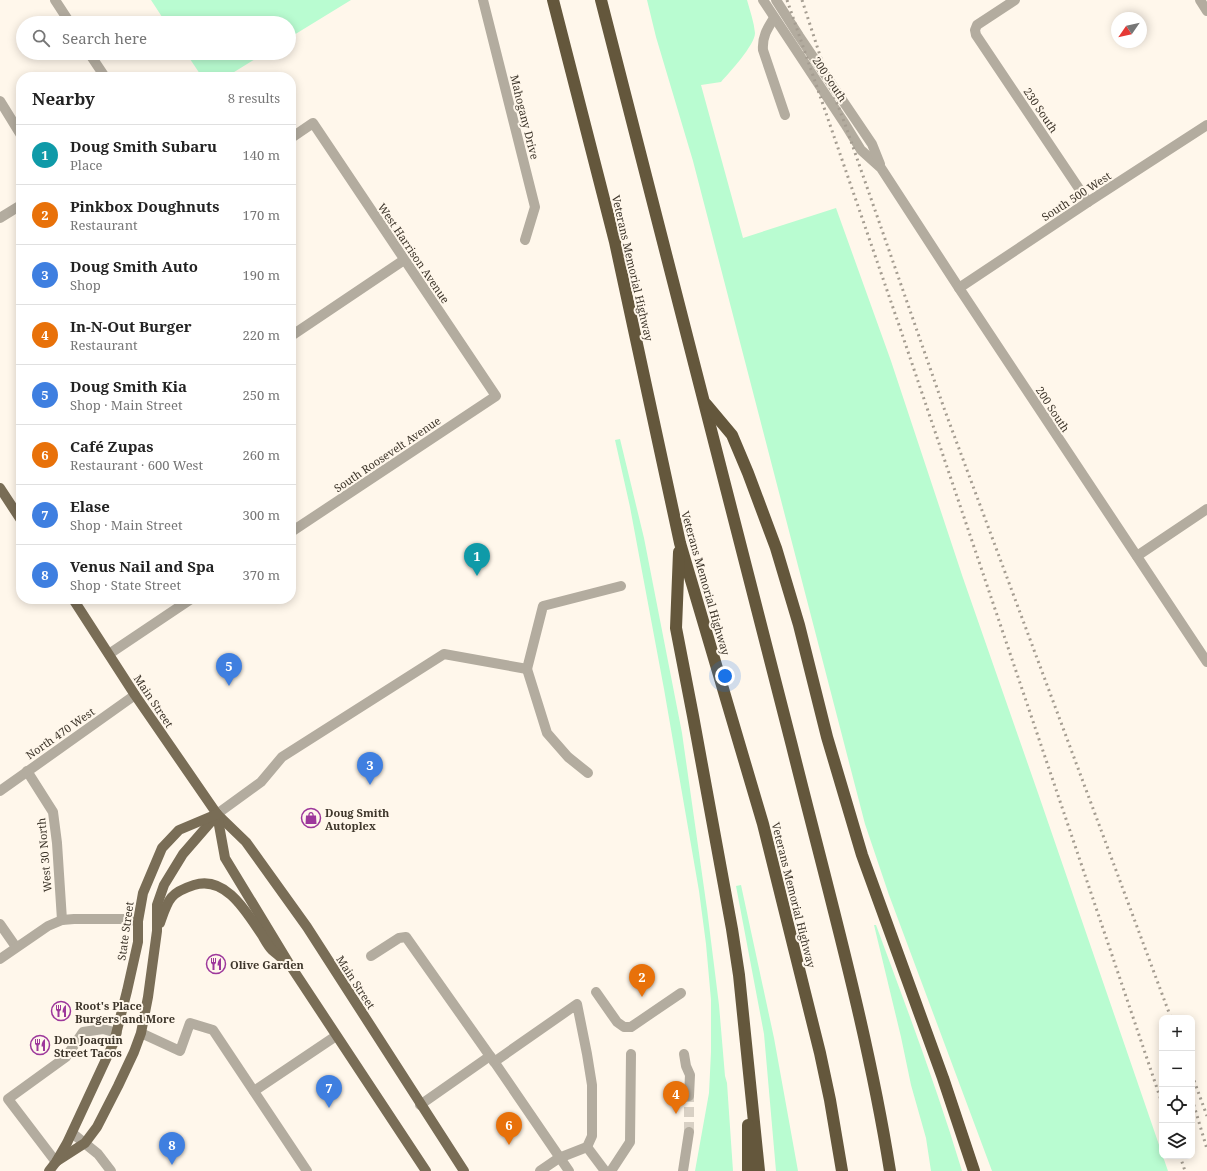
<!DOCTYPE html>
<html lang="en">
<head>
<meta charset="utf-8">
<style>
  :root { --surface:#fff; --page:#f6f6f6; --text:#222; --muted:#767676; --line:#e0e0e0; --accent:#9d379b }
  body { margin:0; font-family:"Noto Serif",serif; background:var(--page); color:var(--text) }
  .controls { position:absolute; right:12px; bottom:12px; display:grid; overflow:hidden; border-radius:8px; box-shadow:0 2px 10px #0003 }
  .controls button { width:36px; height:36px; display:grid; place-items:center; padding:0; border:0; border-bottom:1px solid var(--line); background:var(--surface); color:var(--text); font:20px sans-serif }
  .compass { position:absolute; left:1111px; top:12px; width:36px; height:36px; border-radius:50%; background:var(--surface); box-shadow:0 2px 10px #0003; rotate:236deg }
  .you { position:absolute; left:725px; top:676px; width:14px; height:14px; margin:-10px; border:3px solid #fff; border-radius:50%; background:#1a73e8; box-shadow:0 0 0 6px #1a73e833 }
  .badge { display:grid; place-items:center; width:26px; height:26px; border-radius:50%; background:var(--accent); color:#fff; font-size:13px; font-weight:700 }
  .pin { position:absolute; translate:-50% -33px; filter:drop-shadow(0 1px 2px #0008) }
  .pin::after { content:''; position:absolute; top:21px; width:14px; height:12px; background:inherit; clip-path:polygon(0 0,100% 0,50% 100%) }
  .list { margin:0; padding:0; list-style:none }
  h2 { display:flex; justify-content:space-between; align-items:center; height:52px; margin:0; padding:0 16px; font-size:17px }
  h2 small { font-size:13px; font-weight:400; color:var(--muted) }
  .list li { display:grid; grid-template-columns:26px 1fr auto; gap:12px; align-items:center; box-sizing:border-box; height:60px; padding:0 16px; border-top:1px solid var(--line) }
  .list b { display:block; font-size:15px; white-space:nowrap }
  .list p { margin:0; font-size:13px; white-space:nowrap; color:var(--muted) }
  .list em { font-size:13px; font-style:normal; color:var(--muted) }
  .icon { flex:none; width:22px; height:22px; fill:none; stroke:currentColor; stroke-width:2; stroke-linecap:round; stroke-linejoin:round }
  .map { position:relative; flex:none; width:1207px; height:1171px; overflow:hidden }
  .search { position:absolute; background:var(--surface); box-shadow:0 2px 10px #0003; left:16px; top:16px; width:280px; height:44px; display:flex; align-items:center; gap:10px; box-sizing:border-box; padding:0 14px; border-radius:22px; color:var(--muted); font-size:15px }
  .panel { position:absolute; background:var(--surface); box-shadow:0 2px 10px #0003; left:16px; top:72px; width:280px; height:532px; border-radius:16px }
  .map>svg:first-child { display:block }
</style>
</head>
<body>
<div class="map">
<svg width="1207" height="1171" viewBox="0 0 1207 1171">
  <rect width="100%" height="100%" fill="#fff7eb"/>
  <g fill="#b9fcd1">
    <path d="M151,0H351L289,38V23H166Z"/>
    <path d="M647,0H747C750,11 754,22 755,33C755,45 729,73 721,82L701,85L743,238L836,208L891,361L963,578L1038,793L1168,1171H992L889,895L865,824L693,161L656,37Z"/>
    <path d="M186,53H265L226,77H202Z"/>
    <path d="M620,439L644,538L682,733L707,909L719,1005L725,1076L727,1083L733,1171H695L709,1093L711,1052V1000L706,944L699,891L664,689L630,507L615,440Z"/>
    <path d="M741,885L774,1038L798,1171H776L764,1034L736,886Z"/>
    <path d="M874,925H876C906,1006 937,1088 962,1171H931L926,1138L911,1085L901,1037Z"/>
  </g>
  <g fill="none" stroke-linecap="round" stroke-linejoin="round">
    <path stroke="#d8d0c4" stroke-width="10" stroke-dasharray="10 5" stroke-linecap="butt" d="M689,1132V1096"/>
    <g stroke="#b3ac9f" stroke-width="10">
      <path d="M55,0L70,23"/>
      <path d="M483,0L535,207L525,240"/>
      <path d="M763,0L845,124L861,150L881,168L959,288L1207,662"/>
      <path d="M776,0L799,36L872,144L880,164"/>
      <path d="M1015,0L977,25L975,30L976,35L1088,202"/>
      <path d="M1200,0L1207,11"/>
      <path d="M774,18C767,29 762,37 763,50L785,115"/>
      <path d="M89,53L105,77"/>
      <path d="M0,101L21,135"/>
      <path d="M291,138L313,123L496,396L291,532"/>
      <path d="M0,218L21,205"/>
      <path d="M959,288L1088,202L1207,125"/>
      <path d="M291,336L404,260"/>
      <path d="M1137,556L1207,509"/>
      <path d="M109,654L191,599"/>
      <path d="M527,669L547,733L568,757L588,773"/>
      <path d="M27,771L53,812L57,843L62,920"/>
      <path d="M0,791L135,695"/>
      <path d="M217,814L261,782L282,757L444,654L527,669L543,606L621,586"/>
      <path d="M0,924L16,947"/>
      <path d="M371,956L399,938L406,937L490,1056L420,1105"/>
      <path d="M0,959L48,926L62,920L74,919H123L138,921"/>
      <path d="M596,992L617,1022L624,1027H631L681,993"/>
      <path d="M141,1033L180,1051L190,1023L213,1030L307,1171"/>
      <path d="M684,1054L686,1066L690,1075L689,1096"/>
      <path d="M491,1057L569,1171"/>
      <path d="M494,1062L577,1004L587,1054L592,1085V1136L587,1147L559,1158L540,1171"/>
      <path d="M254,1091L336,1036"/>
      <path d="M72,1133L98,1154L111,1171"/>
      <path d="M587,1147L605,1171"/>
      <path d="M56,1162L8,1099L66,1057L83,1032L103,1029L117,1033"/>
      <path d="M611,1171L630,1142L631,1054"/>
      <path d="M683,1171L689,1132"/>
    </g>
    <g stroke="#796d56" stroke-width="10">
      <path d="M0,488L21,520"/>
      <path d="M73,599L135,695L217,814L246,842L307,927L464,1171"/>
      <path d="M217,814L225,858L290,965L426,1171"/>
      <path d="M160,923C168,900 169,893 194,885C226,875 247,913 262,935C265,940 268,946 272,950C276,953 280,957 284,960"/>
      <path d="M57,1161L85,1143L97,1127L118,1086L134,1052L141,1033L148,997L157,931V905L164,885L183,854L216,816"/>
      <path d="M49,1171L56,1162L67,1143L114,1042L127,991L138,942V921L143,893L162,848L179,830L217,814"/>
    </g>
    <g stroke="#64573c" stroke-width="12">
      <path d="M553,0L615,242L680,543L763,824L820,1053L830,1100L842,1171"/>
      <path d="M601,0C664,249 729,497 792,746C827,887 867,1027 890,1171"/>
      <path d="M706,404L732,435L748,473L776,548L799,625L827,737L862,855L943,1078L974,1171"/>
      <path d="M679,552L676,628L693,716L732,929L739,975L759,1171"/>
      <path d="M748,1171V1125"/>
    </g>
    <g stroke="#a59d91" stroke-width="3" stroke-dasharray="2 4" stroke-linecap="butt">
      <path d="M787,0L900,328L1162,1103"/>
      <path d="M802,0L827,77L845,124L945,411L1171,1018"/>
      <path d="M1192,1075L1207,1116"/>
      <path d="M1192,1099L1207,1149"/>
      <path d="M1180,1156L1185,1171"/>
    </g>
  </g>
  <defs>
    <g id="shop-ring" transform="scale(1)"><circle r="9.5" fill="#fff7eb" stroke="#9d379b" stroke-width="1.5"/><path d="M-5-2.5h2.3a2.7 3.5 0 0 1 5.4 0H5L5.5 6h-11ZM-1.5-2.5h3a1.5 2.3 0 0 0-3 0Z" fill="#9d379b"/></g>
    <g id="restaurant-ring" transform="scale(1)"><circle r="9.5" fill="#fff7eb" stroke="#9d379b" stroke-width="1.5"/><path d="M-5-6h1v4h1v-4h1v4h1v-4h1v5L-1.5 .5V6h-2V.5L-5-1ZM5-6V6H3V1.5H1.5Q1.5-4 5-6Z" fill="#9d379b"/></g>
  </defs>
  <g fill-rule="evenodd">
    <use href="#shop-ring" x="311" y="818"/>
    <use href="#restaurant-ring" x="216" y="964"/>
    <use href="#restaurant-ring" x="61" y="1011"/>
    <use href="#restaurant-ring" x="40" y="1045"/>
  </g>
  <g text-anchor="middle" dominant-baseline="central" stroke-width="4" stroke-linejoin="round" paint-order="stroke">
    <g font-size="11" fill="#3d352a" stroke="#fff7eb">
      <text transform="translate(830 79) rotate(56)">200 South</text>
      <text transform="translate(1041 110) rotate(56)">230 South</text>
      <text transform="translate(525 117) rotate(76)">Mahogany Drive</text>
      <text transform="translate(1076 196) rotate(-33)">South 500 West</text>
      <text transform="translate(414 253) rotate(56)">West Harrison Avenue</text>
      <text transform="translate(633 268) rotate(77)">Veterans Memorial Highway</text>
      <text transform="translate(1053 409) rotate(57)">200 South</text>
      <text transform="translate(387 454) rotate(-34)">South Roosevelt Avenue</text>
      <text transform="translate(706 583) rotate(74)">Veterans Memorial Highway</text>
      <text transform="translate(154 701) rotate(56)">Main Street</text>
      <text transform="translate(60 733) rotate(-35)">North 470 West</text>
      <text transform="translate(44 855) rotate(-95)">West 30 North</text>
      <text transform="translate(794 895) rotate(76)">Veterans Memorial Highway</text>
      <text transform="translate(125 931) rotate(-82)">State Street</text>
      <text transform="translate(356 982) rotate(57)">Main Street</text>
    </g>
    <g font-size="11" font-weight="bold" fill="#3d352a" stroke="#fff7eb" text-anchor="start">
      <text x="325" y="812">Doug Smith<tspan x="325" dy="13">Autoplex</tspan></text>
      <text x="230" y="964">Olive Garden</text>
      <text x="75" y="1005">Root's Place<tspan x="75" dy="13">Burgers and More</tspan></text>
      <text x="54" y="1039">Don Joaquin<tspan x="54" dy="13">Street Tacos</tspan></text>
    </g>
  </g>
</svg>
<div class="controls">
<button>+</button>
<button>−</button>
<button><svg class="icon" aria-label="locate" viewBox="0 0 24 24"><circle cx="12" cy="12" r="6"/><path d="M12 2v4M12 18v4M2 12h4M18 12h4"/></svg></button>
<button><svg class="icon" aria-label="layers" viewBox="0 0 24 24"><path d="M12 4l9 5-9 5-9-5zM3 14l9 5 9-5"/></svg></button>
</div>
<svg class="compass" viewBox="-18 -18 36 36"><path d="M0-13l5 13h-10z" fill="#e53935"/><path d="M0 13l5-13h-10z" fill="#767676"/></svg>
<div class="you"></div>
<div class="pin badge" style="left:477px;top:576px;background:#0f9aa8">1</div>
<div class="pin badge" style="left:642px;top:997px;background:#e8710a">2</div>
<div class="pin badge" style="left:370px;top:785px;background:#3f7fe0">3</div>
<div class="pin badge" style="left:676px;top:1114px;background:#e8710a">4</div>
<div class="pin badge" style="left:229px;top:686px;background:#3f7fe0">5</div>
<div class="pin badge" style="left:509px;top:1145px;background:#e8710a">6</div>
<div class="pin badge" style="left:329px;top:1108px;background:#3f7fe0">7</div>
<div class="pin badge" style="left:172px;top:1165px;background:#3f7fe0">8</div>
<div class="search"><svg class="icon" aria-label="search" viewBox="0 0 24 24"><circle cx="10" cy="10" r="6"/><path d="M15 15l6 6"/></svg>Search here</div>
<section class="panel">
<h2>Nearby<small>8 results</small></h2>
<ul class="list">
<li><span class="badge" style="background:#0f9aa8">1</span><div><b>Doug Smith Subaru</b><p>Place</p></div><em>140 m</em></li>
<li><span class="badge" style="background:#e8710a">2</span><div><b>Pinkbox Doughnuts</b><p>Restaurant</p></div><em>170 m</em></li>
<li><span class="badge" style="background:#3f7fe0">3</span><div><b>Doug Smith Auto</b><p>Shop</p></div><em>190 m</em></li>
<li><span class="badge" style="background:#e8710a">4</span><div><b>In-N-Out Burger</b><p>Restaurant</p></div><em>220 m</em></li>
<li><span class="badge" style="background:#3f7fe0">5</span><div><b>Doug Smith Kia</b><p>Shop · Main Street</p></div><em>250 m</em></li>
<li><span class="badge" style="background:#e8710a">6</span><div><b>Café Zupas</b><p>Restaurant · 600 West</p></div><em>260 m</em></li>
<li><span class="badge" style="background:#3f7fe0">7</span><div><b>Elase</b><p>Shop · Main Street</p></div><em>300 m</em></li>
<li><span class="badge" style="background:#3f7fe0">8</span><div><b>Venus Nail and Spa</b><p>Shop · State Street</p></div><em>370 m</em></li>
</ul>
</section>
</div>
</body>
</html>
